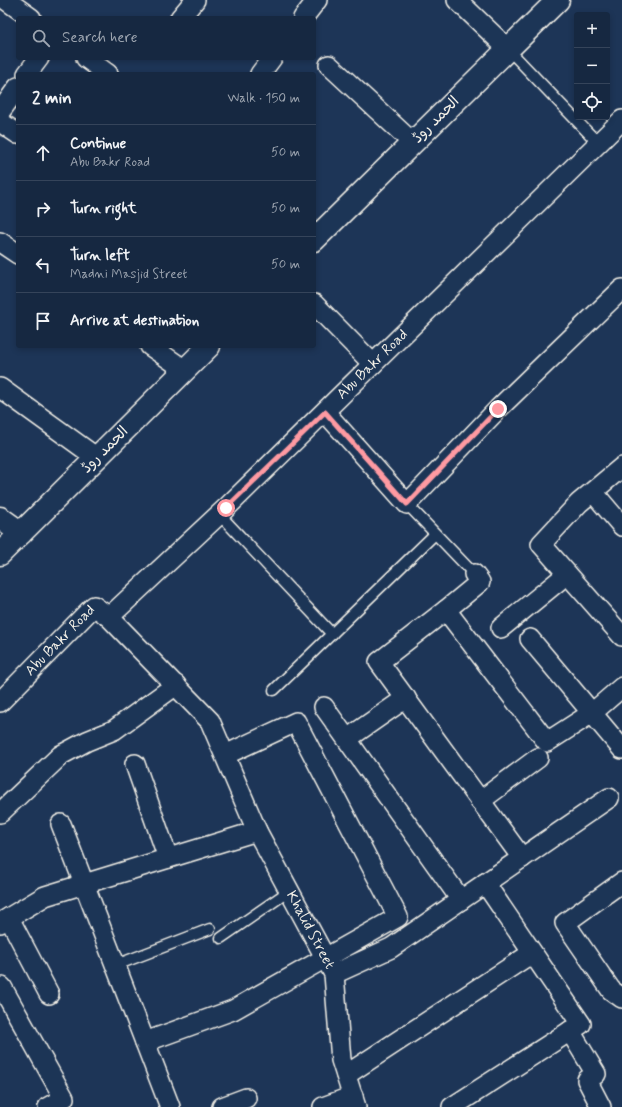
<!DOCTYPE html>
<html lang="en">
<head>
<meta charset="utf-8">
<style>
  :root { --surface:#162841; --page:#1f3048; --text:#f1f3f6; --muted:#9ea6b1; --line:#35445a }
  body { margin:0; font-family:Mynerve,"Playpen Sans Arabic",sans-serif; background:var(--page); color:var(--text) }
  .controls { position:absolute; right:12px; top:12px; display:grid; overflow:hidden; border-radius:4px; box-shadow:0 2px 6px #0003 }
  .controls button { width:36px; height:36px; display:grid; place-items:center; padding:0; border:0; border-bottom:1px solid var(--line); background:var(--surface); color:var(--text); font:20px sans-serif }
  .stop { position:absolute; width:12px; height:12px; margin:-9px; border:3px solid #ff9aa2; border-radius:50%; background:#fff }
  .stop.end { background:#ff9aa2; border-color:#fff; box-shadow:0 1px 4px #0008 }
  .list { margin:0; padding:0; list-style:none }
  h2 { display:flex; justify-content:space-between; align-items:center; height:52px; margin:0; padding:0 16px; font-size:17px }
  h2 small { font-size:13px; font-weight:400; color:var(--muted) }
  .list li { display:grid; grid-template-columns:26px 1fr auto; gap:12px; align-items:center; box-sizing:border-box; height:56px; padding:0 16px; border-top:1px solid var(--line) }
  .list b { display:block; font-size:15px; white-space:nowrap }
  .list p { margin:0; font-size:13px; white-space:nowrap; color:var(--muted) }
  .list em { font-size:13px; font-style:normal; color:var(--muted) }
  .icon { flex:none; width:22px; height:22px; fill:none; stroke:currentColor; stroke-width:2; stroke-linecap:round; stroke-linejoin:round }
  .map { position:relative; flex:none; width:622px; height:1107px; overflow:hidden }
  .search { position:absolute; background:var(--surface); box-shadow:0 2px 6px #0003; left:16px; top:16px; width:300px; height:44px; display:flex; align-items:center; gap:10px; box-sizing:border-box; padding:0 14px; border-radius:4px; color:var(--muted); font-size:15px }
  .panel { position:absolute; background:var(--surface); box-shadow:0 2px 6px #0003; left:16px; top:72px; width:300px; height:276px; border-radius:4px }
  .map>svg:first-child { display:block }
</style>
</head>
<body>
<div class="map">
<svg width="622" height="1107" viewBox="0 0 622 1107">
  <rect width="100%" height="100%" fill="#1d3557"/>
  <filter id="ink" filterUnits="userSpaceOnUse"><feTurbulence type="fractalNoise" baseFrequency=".025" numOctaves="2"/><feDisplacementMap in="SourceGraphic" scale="8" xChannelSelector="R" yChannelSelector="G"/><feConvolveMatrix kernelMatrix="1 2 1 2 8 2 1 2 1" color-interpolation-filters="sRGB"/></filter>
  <g filter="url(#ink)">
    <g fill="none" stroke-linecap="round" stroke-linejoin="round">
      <g stroke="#f4f1e8" stroke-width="13">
        <g id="service">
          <path d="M508,49L598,143"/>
          <path d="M407,504L474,574"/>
          <path d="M219,514L332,634"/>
          <path d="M274,690L435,534"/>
          <path d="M221,938L289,891"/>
          <path d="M116,965L210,929"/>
        </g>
      </g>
      <g stroke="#f4f1e8" stroke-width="22">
        <g id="minor">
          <path d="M6,0L31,18"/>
          <path d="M457,0L508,49"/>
          <path d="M180,18L195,0"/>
          <path d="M303,18L317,0"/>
          <path d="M86,58L108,74"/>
          <path d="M329,65L413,143"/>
          <path d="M27,74L39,58"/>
          <path d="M260,74L272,58"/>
          <path d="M0,112L18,87"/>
          <path d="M0,122L18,134"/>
          <path d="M0,242L18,254"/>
          <path d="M314,304L373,364"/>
          <path d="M150,346L185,370"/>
          <path d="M0,388L97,458"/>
          <path d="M325,412L407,504L498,409L622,289"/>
          <path d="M622,467L579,503L541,544L622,636"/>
          <path d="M593,492L622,526"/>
          <path d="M474,574L480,582L446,610L547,742L592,713L622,687"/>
          <path d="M446,610L379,662L522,858"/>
          <path id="s1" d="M109,617L226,508L622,120"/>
          <path d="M501,628L567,574"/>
          <path d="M530,639L622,749"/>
          <path id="s2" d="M0,702L94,606L109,617L210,721L257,831L334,974L341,1060L356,1107"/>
          <path d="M324,707L461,900"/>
          <path d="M347,739L406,698"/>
          <path d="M135,764L168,858"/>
          <path d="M480,801L538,758"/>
          <path d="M0,813L61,755L87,741L114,730L176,685"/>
          <path d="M61,824L170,1107"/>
          <path d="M622,882L565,923L611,990L622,998"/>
          <path d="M9,918L49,994"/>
          <path d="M0,923L45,896L257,831"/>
          <path d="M334,974L391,948L609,798"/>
          <path d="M2,987L64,1098L48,1107"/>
          <path d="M570,1031L596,1074L587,1080L601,1107"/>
          <path d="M145,1042L233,1010L398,917L296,722L225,755"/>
          <path d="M346,1075L532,953"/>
          <path d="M222,1107L246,1098"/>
          <path d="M323,1107L353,1096"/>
          <path d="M452,1107L581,1024L485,883"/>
        </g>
      </g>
      <g stroke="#f4f1e8" stroke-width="25">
        <g id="tertiary">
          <path d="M314,240L558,0"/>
          <path d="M0,518L21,533"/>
          <path d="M0,554L209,346"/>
        </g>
      </g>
      <use href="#service" stroke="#1d3557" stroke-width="10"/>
      <use href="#minor" stroke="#1d3557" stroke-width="19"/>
      <use href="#tertiary" stroke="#1d3557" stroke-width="22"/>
    </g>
  </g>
  <g fill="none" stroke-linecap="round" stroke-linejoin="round" filter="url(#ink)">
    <path stroke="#ff9aa2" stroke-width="5" d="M226,508L325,412L407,504L498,409"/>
  </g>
  <g text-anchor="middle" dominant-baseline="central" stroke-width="4" stroke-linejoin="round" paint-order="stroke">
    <g font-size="15" fill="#f4f1e8" stroke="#1d3557">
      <text transform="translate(436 120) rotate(-45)">الحمد روڈ</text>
      <text stroke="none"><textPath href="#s1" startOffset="365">Abu Bakr Road</textPath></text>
      <text transform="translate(105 450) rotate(-45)">الحمد روڈ</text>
      <text stroke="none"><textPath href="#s2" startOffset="86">Abu Bakr Road</textPath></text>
      <text stroke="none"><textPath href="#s2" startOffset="530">Khalid Street</textPath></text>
    </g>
  </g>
</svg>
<div class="controls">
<button>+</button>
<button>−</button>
<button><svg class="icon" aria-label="locate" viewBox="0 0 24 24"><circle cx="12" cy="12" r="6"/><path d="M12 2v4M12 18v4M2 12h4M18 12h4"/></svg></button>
</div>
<div class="stop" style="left:226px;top:508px"></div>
<div class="stop end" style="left:498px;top:409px"></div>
<div class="search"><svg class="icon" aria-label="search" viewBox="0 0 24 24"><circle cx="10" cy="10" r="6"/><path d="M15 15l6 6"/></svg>Search here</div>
<section class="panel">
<h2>2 min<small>Walk · 150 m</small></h2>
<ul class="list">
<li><svg class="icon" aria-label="ahead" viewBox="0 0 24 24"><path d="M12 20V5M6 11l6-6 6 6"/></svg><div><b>Continue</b><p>Abu Bakr Road</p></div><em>50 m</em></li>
<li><svg class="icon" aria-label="right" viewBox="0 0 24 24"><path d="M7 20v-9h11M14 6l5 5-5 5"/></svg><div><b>Turn right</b></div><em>50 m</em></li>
<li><svg class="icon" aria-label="left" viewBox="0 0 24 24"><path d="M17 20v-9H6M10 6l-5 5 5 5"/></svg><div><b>Turn left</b><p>Madni Masjid Street</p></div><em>50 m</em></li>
<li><svg class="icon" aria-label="arrive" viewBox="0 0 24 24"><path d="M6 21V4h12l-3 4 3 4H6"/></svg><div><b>Arrive at destination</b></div></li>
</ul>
</section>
</div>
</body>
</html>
